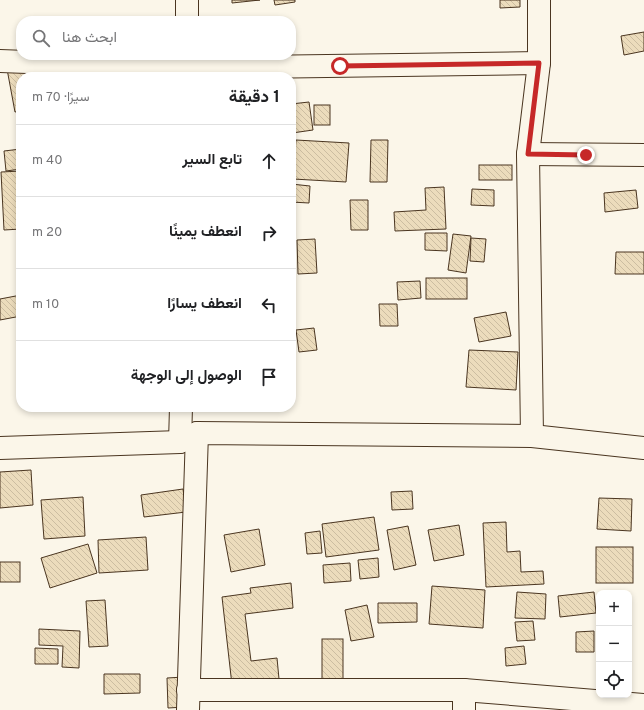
<!DOCTYPE html>
<html lang="ar">
<head>
<meta charset="utf-8">
<style>
  :root { --surface:#fff; --page:#f2f2f2; --text:#202124; --muted:#757577; --line:#e0e0e0 }
  body { margin:0; font-family:Overpass,Vazirmatn,sans-serif; background:var(--page); color:var(--text); direction:rtl }
  .controls { position:absolute; right:12px; bottom:12px; display:grid; overflow:hidden; border-radius:8px; box-shadow:0 2px 6px #0003 }
  .controls button { width:36px; height:36px; display:grid; place-items:center; padding:0; border:0; border-bottom:1px solid var(--line); background:var(--surface); color:var(--text); font:20px sans-serif }
  .stop { position:absolute; width:12px; height:12px; margin:-9px; border:3px solid #c62828; border-radius:50%; background:#fff }
  .stop.end { background:#c62828; border-color:#fff; box-shadow:0 1px 4px #0008 }
  .list { margin:0; padding:0; list-style:none }
  h2 { display:flex; justify-content:space-between; align-items:center; height:52px; margin:0; padding:0 16px; font-size:17px }
  h2 small { font-size:13px; font-weight:400; color:var(--muted) }
  .list li { display:grid; grid-template-columns:26px 1fr auto; gap:12px; align-items:center; box-sizing:border-box; height:72px; padding:0 16px; border-top:1px solid var(--line) }
  .list b { display:block; font-size:15px; white-space:nowrap }
  .list em { font-size:13px; font-style:normal; color:var(--muted) }
  .icon { flex:none; width:22px; height:22px; fill:none; stroke:currentColor; stroke-width:2; stroke-linecap:round; stroke-linejoin:round }
  .map { position:relative; flex:none; width:644px; height:710px; overflow:hidden; direction:ltr }
  .search { position:absolute; background:var(--surface); box-shadow:0 2px 6px #0003; left:16px; top:16px; width:280px; height:44px; display:flex; align-items:center; gap:10px; box-sizing:border-box; padding:0 14px; border-radius:16px; color:var(--muted); font-size:15px }
  .panel { position:absolute; background:var(--surface); box-shadow:0 2px 6px #0003; left:16px; top:72px; width:280px; height:340px; border-radius:16px; direction:rtl }
  .map>svg:first-child { display:block }
</style>
</head>
<body>
<div class="map">
<svg width="644" height="710" viewBox="0 0 644 710">
  <defs>
    <pattern id="building-back-hatch" width="6" height="6" patternUnits="userSpaceOnUse"><rect width="6" height="6" fill="#ecdcbc"/><path d="M-1 5l2 2M0 0l6 6M5-1l2 2" fill="none" stroke="#ccbda1"/></pattern>
  </defs>
  <rect width="100%" height="100%" fill="#fbf6e9"/>
  <g fill="url(#building-back-hatch)" stroke="#4a3520">
    <path d="M232,0H260L232,3Z"/>
    <path d="M274,0H295V2L275,5Z"/>
    <path d="M500,0H520V7L500,8Z"/>
    <path d="M644,32V51L624,55L621,36Z"/>
    <path d="M46,61L49,77H21V111L15,112L7,69Z"/>
    <path d="M309,102L313,130L292,133L291,104Z"/>
    <rect x="314" y="105" width="16" height="20"/>
    <path d="M296,140L349,143L346,182L293,179Z"/>
    <path d="M371,140H388L387,182H370Z"/>
    <path d="M21,149V169L6,171L4,151Z"/>
    <rect x="479" y="165" width="33" height="15"/>
    <path d="M21,171V229L4,230L1,172Z"/>
    <path d="M291,184L310,186L309,203L291,202Z"/>
    <path d="M444,187L446,229L395,231L394,212L426,210L425,188Z"/>
    <path d="M472,189L494,190V206L471,205Z"/>
    <path d="M636,190L638,208L605,212L604,193Z"/>
    <path d="M350,200H368V230H351Z"/>
    <path d="M425,233H447V251L425,250Z"/>
    <path d="M453,234L471,236L466,273L448,270Z"/>
    <path d="M471,238L486,239L484,262L470,261Z"/>
    <path d="M315,239L317,273L298,274L297,240Z"/>
    <path d="M616,252H644V274H615Z"/>
    <rect x="426" y="278" width="41" height="21"/>
    <path d="M420,281L421,298L398,300L397,282Z"/>
    <path d="M21,295V316L0,320V299Z"/>
    <path d="M379,304H397L398,326H380Z"/>
    <path d="M506,312L511,336L479,342L474,318Z"/>
    <path d="M314,328L317,350L299,352L296,330Z"/>
    <path d="M469,350L518,352L516,390L466,387Z"/>
    <path d="M31,470L33,505L0,508V472Z"/>
    <path d="M183,489L186,512L144,517L141,495Z"/>
    <path d="M412,491L413,509L392,510L391,492Z"/>
    <path d="M83,497L85,536L44,539L41,500Z"/>
    <path d="M599,498L632,499L631,531L597,529Z"/>
    <path d="M374,517L379,550L326,557L322,524Z"/>
    <path d="M506,522L507,552L520,551L521,572L543,571L544,584L486,587L483,523Z"/>
    <path d="M459,525L464,555L434,561L428,530Z"/>
    <path d="M408,526L416,565L394,570L387,530Z"/>
    <path d="M259,529L265,565L231,572L224,535Z"/>
    <path d="M320,531L322,553L307,554L305,533Z"/>
    <path d="M146,537L148,570L99,573L98,540Z"/>
    <path d="M88,544L97,573L50,588L41,558Z"/>
    <rect x="596" y="547" width="37" height="36"/>
    <path d="M378,558L379,577L360,579L358,560Z"/>
    <rect x="0" y="562" width="20" height="20"/>
    <path d="M350,563L351,581L324,583L323,565Z"/>
    <path d="M291,583L293,608L245,614L251,661L277,658L279,679L232,685L222,597L251,593L250,588Z"/>
    <path d="M432,586L485,590L483,628L429,624Z"/>
    <path d="M517,592L546,594L545,619L515,618Z"/>
    <path d="M594,592L596,613L560,617L558,596Z"/>
    <path d="M105,600L108,646L89,647L86,601Z"/>
    <path d="M378,603H417V622L378,623Z"/>
    <path d="M367,605L374,637L351,641L345,610Z"/>
    <path d="M533,621L535,640L517,641L515,622Z"/>
    <path d="M39,629L80,631L79,668L62,667L63,646L39,645Z"/>
    <path d="M594,631V652H576V632Z"/>
    <rect x="322" y="639" width="21" height="51"/>
    <path d="M524,646L526,664L506,666L505,648Z"/>
    <path d="M35,648L58,649V664H35Z"/>
    <path d="M104,674H140V693L104,694Z"/>
    <path d="M184,677L185,707L168,708L167,678Z"/>
  </g>
  <g fill="none" stroke-linecap="round" stroke-linejoin="round">
    <g stroke="#4a3520" stroke-width="24">
      <g id="street">
        <path d="M187,21V0"/>
        <path d="M0,61L187,68L539,63"/>
        <path d="M528,154L644,155"/>
        <path d="M532,436L528,154L539,63V0"/>
        <path d="M180,442L181,407"/>
        <path d="M188,690H464L644,705"/>
        <path d="M464,690V710"/>
        <path d="M188,710L197,433"/>
      </g>
    </g>
    <g stroke="#4a3520" stroke-width="24">
      <path id="secondary" d="M0,448L180,442L197,433L532,436L644,448"/>
    </g>
    <use href="#street" stroke="#fbf6e9" stroke-width="22"/>
    <use href="#secondary" stroke="#fbf6e9" stroke-width="22"/>
  </g>
  <g fill="none" stroke-linecap="round" stroke-linejoin="round">
    <path stroke="#c62828" stroke-width="5" d="M340,66L539,63L528,154L586,155"/>
  </g>
</svg>
<div class="controls">
<button>+</button>
<button>−</button>
<button><svg class="icon" aria-label="locate" viewBox="0 0 24 24"><circle cx="12" cy="12" r="6"/><path d="M12 2v4M12 18v4M2 12h4M18 12h4"/></svg></button>
</div>
<div class="stop" style="left:340px;top:66px"></div>
<div class="stop end" style="left:586px;top:155px"></div>
<div class="search"><svg class="icon" aria-label="search" viewBox="0 0 24 24"><circle cx="10" cy="10" r="6"/><path d="M15 15l6 6"/></svg>ابحث هنا</div>
<section class="panel">
<h2>1 دقيقة<small>سيرًا · 70 m</small></h2>
<ul class="list">
<li><svg class="icon" aria-label="ahead" viewBox="0 0 24 24"><path d="M12 20V5M6 11l6-6 6 6"/></svg><div><b>تابع السير</b></div><em>40 m</em></li>
<li><svg class="icon" aria-label="right" viewBox="0 0 24 24"><path d="M7 20v-9h11M14 6l5 5-5 5"/></svg><div><b>انعطف يمينًا</b></div><em>20 m</em></li>
<li><svg class="icon" aria-label="left" viewBox="0 0 24 24"><path d="M17 20v-9H6M10 6l-5 5 5 5"/></svg><div><b>انعطف يسارًا</b></div><em>10 m</em></li>
<li><svg class="icon" aria-label="arrive" viewBox="0 0 24 24"><path d="M6 21V4h12l-3 4 3 4H6"/></svg><div><b>الوصول إلى الوجهة</b></div></li>
</ul>
</section>
</div>
</body>
</html>
